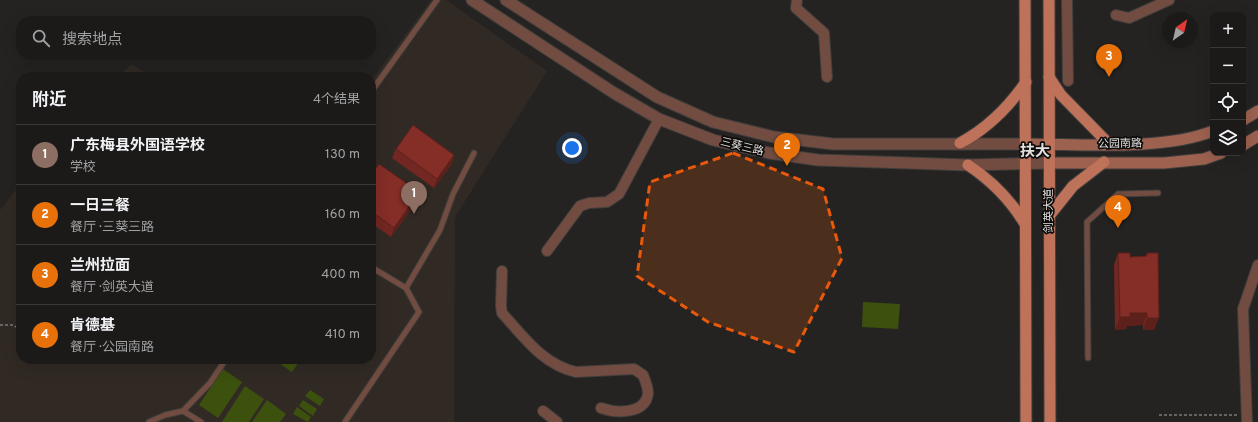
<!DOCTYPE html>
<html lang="zh">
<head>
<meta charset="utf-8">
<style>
  :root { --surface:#1c1a19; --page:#292726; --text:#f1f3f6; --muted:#a0a1a2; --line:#3a3838; --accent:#a6c821 }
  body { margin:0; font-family:Overpass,"Noto Sans SC",sans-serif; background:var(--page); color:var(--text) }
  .controls { position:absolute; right:12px; top:12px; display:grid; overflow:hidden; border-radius:8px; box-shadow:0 4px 16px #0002 }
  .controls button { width:36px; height:36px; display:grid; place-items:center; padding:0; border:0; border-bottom:1px solid var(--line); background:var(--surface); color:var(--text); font:20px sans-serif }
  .compass { position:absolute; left:1162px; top:12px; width:36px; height:36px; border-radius:50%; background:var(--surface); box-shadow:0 4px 16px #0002; rotate:34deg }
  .you { position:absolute; left:572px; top:148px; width:14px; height:14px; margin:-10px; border:3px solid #fff; border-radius:50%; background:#1a73e8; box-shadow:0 0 0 6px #1a73e833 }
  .badge { display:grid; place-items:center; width:26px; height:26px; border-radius:50%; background:var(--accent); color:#fff; font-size:13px; font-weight:700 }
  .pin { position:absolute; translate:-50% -33px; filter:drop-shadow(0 1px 2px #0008) }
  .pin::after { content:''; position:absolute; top:21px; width:14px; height:12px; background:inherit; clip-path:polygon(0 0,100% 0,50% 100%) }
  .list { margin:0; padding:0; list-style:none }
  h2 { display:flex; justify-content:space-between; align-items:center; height:52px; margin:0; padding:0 16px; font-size:17px }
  h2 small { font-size:13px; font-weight:400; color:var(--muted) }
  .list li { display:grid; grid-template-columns:26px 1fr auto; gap:12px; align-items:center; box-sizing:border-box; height:60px; padding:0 16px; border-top:1px solid var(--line) }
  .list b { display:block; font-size:15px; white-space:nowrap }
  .list p { margin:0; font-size:13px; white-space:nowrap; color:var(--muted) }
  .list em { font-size:13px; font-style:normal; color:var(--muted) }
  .icon { flex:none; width:22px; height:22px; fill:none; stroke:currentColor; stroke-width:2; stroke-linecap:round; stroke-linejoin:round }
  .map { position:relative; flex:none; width:1258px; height:422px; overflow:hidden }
  .search { position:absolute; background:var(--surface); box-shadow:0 4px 16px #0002; left:16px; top:16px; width:360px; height:44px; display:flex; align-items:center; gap:10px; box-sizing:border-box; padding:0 14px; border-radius:16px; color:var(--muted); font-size:15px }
  .panel { position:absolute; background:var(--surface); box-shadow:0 4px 16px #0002; left:16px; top:72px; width:360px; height:292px; border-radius:16px }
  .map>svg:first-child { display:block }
</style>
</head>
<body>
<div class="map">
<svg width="1258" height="422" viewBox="0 0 1258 422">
  <rect width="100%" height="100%" fill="#252321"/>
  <g fill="#312a24">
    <path d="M431,0H446L547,71L455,217L454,422H0V210L21,183V359H371V81Z"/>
    <path d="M132,64L151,77H118Z"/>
  </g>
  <g fill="#3c510d">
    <path d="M863,302L900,304L898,329L862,327Z"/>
    <path d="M273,359H301L292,372Z"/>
    <path d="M223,369L242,382L218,418L199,405Z"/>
    <path d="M245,386L264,399L249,422H222Z"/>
    <path d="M310,390L324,399L320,406L305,396Z"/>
    <path d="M267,400L286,414L280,422H252Z"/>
    <path d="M303,400L317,409L313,416L299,406Z"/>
    <path d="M297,407L311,417L308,422L293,414Z"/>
  </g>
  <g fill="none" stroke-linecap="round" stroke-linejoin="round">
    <g stroke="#3f3e3c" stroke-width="7">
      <g id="service">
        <path d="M371,92L437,0"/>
        <path d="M406,288L440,230L453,194L474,153"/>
        <path d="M1088,358L1087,222L1118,194L1158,193"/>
        <path d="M183,411L201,422"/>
        <path d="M149,422L165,415L183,411L210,383L226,359"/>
        <path d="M345,422L419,312L406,288L371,267"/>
      </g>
    </g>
    <g stroke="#3f3e3c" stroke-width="12">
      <g id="minor">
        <path d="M797,0L796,8L824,33L827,77"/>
        <path d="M1067,0L1068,81"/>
        <path d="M1116,15L1129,18L1169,0"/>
        <path d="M547,251L580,206L589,203L607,202L619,194L659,119"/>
        <path d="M502,271L501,306L502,313C523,336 543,365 576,372L634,369L643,375C645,380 648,387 648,393C646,415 615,413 601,408"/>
        <path d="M543,411L557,422"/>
        <path d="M1247,422L1243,309L1258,265"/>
      </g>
    </g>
    <g stroke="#3f3e3c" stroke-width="13">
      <g id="tertiary">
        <path d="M472,0L614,93L659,119L713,140L769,153L818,160L968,165L1049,163"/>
        <path d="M506,0L657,97L713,122L774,137L833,144H1026"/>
      </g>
    </g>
    <g stroke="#3f3e3c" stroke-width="13">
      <g id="secondary">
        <path d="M1243,120L1258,111"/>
        <path d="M1026,144C1081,144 1162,151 1213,131"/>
        <path d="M1243,145L1258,136"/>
        <path d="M1049,163H1164L1204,159L1221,153"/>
      </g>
    </g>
    <g stroke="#3f3e3c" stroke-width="13">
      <g id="primary">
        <path d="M1025,0L1026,422"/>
        <path d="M1049,0L1050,422"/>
        <path d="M1049,77L1061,95L1109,144"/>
        <path d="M960,143C988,128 1008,108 1026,82"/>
        <path d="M968,165C992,181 1010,199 1025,224"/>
        <path d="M1049,216L1073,186L1104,162"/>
      </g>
    </g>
    <g stroke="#7b7a78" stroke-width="1.5" stroke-dasharray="3 2" stroke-linecap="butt">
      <path d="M0,325H12L21,329"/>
      <path d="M1159,415H1237"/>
    </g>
    <use href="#service" stroke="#724c40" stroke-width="5"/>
    <use href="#minor" stroke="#724c40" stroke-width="10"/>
    <use href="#tertiary" stroke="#724c40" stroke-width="11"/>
    <use href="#secondary" stroke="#9d614f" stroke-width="11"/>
    <use href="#primary" stroke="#bf725a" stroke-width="11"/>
  </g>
  <g fill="#722722">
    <path d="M396,149L454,155L451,165L434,188L392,158Z"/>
    <path d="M371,175L419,192L416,202L391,237L371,223Z"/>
    <path d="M1118,253L1130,257L1146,256L1147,253L1154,330H1143V325L1127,326L1126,329L1115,330L1114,265Z"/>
  </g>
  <g fill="#5d201b">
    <path d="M454,155L451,165L434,188L437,179Z"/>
    <path d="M419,192L416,202L391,237L394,228Z"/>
    <path d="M1130,313H1147L1143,325L1127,326L1126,329L1115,330L1120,317Z"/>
    <path d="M1147,318H1159L1154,330H1143Z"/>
  </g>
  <g fill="#852d27" stroke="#5d201b">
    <path d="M413,125L454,155L437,179L396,149Z"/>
    <path d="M379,164L419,192L394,228L371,211V175Z"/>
    <path d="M1118,253H1130V257L1147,256V253H1158L1159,318H1147V313H1130V317H1120Z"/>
  </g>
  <path fill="#e8590c" fill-opacity="0.2" stroke="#e8590c" stroke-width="3" stroke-dasharray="8 5" stroke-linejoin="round" d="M733,153L823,189L842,258L794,352L708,322L637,276L650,182Z"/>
  <g text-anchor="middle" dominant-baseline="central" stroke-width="3.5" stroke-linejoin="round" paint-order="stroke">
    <g font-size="11" fill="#e2e1df" stroke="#0e0d0c">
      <text transform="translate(1120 144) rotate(-1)">公园南路</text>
      <text transform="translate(742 147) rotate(14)">三葵三路</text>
      <text transform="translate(1049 211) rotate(-90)">剑英大道</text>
    </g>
    <g font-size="15" font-weight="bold" fill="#e2e1df" stroke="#0e0d0c">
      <text x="1035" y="152">扶大</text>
    </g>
  </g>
</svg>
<div class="controls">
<button>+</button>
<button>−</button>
<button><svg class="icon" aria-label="locate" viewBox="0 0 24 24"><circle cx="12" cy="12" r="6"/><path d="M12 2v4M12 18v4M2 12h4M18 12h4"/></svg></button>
<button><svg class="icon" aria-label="layers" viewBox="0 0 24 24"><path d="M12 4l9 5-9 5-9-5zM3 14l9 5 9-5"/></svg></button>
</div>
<svg class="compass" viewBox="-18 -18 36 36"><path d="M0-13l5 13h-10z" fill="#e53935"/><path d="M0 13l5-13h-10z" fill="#a0a1a2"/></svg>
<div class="you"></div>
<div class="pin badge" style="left:414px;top:214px;background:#8d6e63">1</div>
<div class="pin badge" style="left:787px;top:166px;background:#e8710a">2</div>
<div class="pin badge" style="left:1109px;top:77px;background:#e8710a">3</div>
<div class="pin badge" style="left:1118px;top:228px;background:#e8710a">4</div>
<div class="search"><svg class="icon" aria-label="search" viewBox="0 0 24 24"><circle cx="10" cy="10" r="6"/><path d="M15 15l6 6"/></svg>搜索地点</div>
<section class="panel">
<h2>附近<small>4个结果</small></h2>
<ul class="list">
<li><span class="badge" style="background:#8d6e63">1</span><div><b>广东梅县外国语学校</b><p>学校</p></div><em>130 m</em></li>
<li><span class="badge" style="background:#e8710a">2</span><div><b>一日三餐</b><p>餐厅 · 三葵三路</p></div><em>160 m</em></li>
<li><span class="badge" style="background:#e8710a">3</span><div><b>兰州拉面</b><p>餐厅 · 剑英大道</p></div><em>400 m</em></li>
<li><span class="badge" style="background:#e8710a">4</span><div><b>肯德基</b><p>餐厅 · 公园南路</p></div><em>410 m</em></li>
</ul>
</section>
</div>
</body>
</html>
